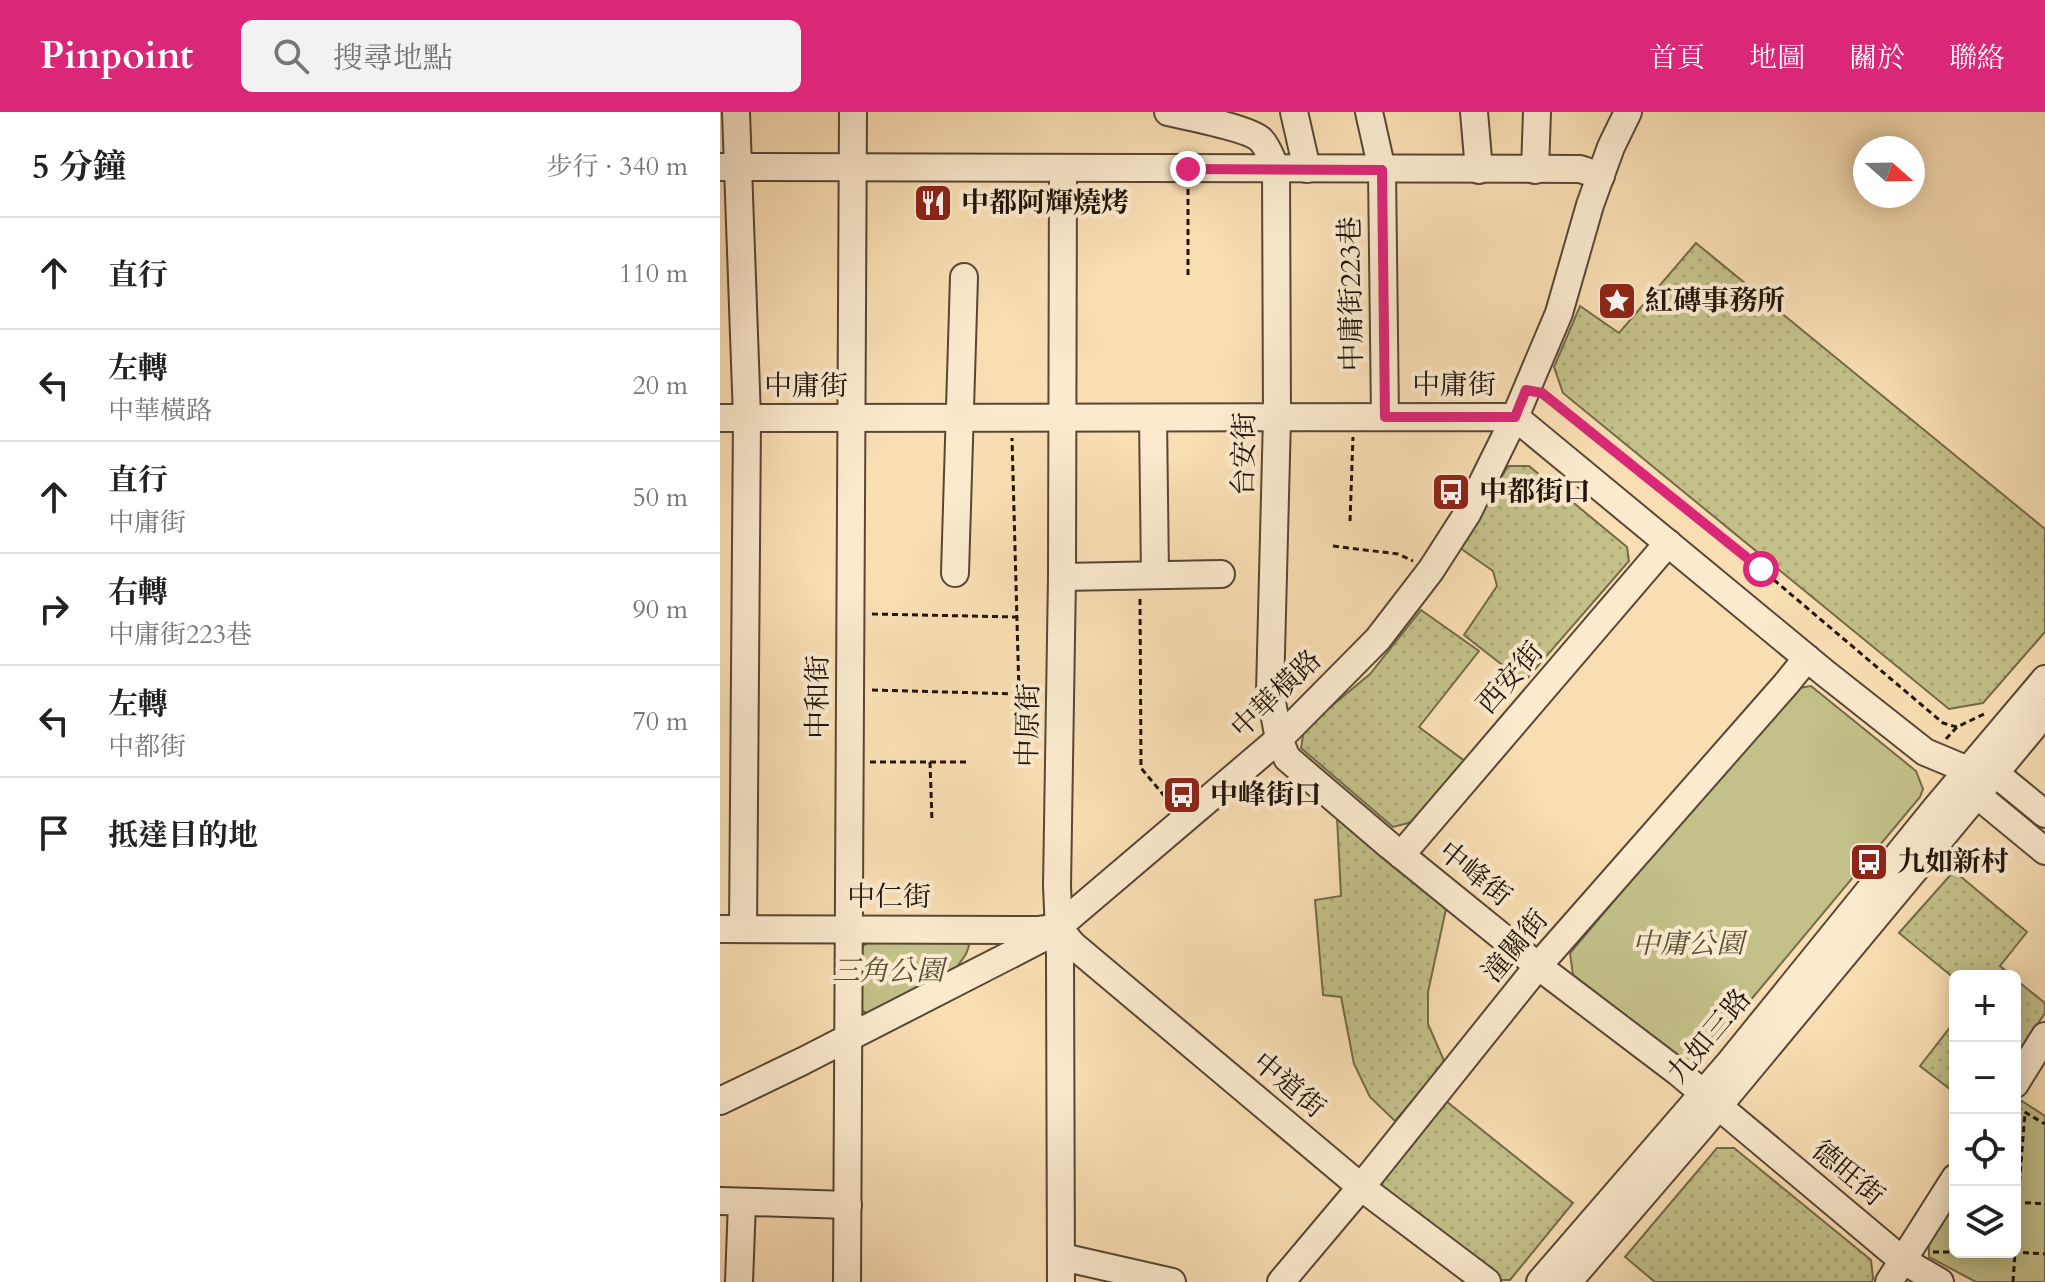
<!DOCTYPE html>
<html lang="zh-TW">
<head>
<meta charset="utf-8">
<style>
  :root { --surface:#fff; --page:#f2f2f2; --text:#222; --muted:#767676; --line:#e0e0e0; --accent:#db2777 }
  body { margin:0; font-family:Cardo,"Noto Serif TC",serif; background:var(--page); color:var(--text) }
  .controls { position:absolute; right:24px; bottom:24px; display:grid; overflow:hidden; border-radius:12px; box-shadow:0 4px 20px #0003 }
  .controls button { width:72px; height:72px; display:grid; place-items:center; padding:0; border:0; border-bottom:2px solid var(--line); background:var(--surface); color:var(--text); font:40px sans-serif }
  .compass { position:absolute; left:1133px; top:24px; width:72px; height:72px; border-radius:50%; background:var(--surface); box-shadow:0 4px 20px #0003; rotate:110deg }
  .stop { position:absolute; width:24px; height:24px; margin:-18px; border:6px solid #db2777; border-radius:50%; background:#fff }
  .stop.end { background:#db2777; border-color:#fff; box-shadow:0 2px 8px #0008 }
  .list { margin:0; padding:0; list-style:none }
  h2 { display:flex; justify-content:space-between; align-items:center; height:104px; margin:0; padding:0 32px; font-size:34px }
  h2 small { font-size:26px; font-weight:400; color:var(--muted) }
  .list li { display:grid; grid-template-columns:52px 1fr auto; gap:24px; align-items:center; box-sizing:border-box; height:112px; padding:0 32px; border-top:2px solid var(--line) }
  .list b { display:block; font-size:30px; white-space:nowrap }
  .list p { margin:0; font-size:26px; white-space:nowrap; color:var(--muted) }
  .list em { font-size:26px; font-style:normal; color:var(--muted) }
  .icon { flex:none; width:44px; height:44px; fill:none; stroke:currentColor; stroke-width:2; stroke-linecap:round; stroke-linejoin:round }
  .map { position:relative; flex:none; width:1325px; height:1170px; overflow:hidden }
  header { display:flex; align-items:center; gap:48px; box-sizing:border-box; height:112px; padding:0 40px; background:var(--accent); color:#fff }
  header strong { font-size:38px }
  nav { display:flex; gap:44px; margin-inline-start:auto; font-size:28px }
  .search { width:560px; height:72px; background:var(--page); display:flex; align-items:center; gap:20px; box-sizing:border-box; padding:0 28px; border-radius:12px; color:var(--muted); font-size:30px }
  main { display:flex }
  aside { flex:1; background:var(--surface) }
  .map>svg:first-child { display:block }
</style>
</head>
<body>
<header>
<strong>Pinpoint</strong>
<div class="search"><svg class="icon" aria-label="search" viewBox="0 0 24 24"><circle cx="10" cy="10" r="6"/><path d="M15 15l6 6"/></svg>搜尋地點</div>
<nav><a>首頁</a><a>地圖</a><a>關於</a><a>聯絡</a></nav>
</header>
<main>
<aside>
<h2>5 分鐘<small>步行 · 340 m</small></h2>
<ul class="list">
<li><svg class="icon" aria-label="ahead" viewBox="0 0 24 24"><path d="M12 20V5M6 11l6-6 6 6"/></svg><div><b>直行</b></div><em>110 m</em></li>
<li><svg class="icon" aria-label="left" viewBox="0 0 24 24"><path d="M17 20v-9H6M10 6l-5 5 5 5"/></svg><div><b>左轉</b><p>中華橫路</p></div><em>20 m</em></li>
<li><svg class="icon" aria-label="ahead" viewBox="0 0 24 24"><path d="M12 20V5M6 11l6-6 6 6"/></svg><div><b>直行</b><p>中庸街</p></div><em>50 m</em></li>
<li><svg class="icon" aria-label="right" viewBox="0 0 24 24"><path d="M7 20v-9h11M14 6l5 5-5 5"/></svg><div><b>右轉</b><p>中庸街223巷</p></div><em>90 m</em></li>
<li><svg class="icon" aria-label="left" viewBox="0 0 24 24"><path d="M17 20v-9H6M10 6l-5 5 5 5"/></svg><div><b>左轉</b><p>中都街</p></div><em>70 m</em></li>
<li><svg class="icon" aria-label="arrive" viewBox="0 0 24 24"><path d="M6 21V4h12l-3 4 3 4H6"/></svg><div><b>抵達目的地</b></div></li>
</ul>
</aside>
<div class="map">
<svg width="1325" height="1170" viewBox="0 0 1325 1170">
  <defs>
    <pattern id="grass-dots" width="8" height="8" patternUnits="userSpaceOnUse" patternTransform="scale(2)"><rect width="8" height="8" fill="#c3c089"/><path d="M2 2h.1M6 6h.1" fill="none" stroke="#a7a475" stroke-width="1.8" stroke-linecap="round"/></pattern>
  </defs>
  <rect width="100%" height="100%" fill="#f9deb3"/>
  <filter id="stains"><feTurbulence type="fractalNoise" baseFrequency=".0025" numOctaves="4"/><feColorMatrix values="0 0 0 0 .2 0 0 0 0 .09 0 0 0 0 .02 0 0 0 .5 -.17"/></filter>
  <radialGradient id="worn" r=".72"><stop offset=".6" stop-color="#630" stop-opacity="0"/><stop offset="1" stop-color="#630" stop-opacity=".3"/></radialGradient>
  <g fill="url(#grass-dots)" stroke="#726a4a" stroke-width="2">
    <path d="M976,131L1325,417V520L1263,591L1229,597L843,281L834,255L860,194L899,221Z"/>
    <path d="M788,354H809L907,435L909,449L804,570L744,523L777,474L773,459L740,436Z"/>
    <path d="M701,498L759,539L699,615L746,650L692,710L673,715L581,636L584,617L650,562Z"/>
    <path d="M617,706L726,797L708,880V912L725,951L675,1009L650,985L634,952L621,885L603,883L595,788L621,784Z"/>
    <path d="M1234,759L1307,820L1280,854L1292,864H1235V867L1179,821Z"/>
    <path d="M1295,867L1325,891V901L1295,946Z"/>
    <path d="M1235,909V981L1200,954Z"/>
    <path d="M726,989L853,1091L790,1168H776L661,1080L664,1059Z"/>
    <path d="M997,1036H1014L1151,1148L1153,1166L1152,1170H935L905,1145Z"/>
  </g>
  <g fill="#c3c089" stroke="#726a4a" stroke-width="2">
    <path d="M1091,574L1196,659L1203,677L1200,685L974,956L853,863L850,841L1073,577Z"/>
    <path d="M245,828L249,834L246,842L237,855L149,902L140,898L138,837L148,831Z"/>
    <path d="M1302,989L1325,1004V1170H1256L1209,1145V1131L1235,1090V1140H1295V1000Z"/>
  </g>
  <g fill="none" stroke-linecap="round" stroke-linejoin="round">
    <g stroke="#584735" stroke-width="30">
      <g id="minor">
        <path d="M16,0L27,306L23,817"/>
        <path d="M448,0C466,4 531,17 541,28C548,35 552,48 556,57L557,306L550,580L559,627L567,646L670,734L818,854L959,961L1182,1148L1220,1170"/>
        <path d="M574,0L587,57"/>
        <path d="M649,0L662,58L665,305"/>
        <path d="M754,0L759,58"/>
        <path d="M0,55L860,57L881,64"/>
        <path d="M815,58L817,0"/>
        <path d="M0,306L795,305L1105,561L1205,640L1248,658L1275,661L1325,702"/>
        <path d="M433,306L435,463"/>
        <path d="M235,461L244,165"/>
        <path d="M342,465L501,462"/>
        <path d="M1252,669L1257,683L1325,739"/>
        <path d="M681,743L948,431"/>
        <path d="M0,817L318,818L338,815L353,833L641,1075L767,1170"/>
        <path d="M1295,972L1325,924"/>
        <path d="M0,989L83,949L319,828L338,815L559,627L658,527L711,458L747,402L795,305L839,201L870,93L891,35L908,0"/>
        <path d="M0,1089L128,1093"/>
        <path d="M342,1145L452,1170"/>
        <path d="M19,1170L22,1090"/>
        <path d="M127,1170L133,0"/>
        <path d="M341,1170L340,843L337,774L342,465L343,56"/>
        <path d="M561,1170L641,1075L818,854L1066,572L1087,546"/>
        <path d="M820,1170L1011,949L1216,696L1325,567"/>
        <path d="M848,1170L982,1014L1325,601"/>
        <path d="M1169,1170L1235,1066"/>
      </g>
    </g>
    <g stroke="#22150b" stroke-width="3" stroke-dasharray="6 4" stroke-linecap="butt">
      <path d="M468,77V165"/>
      <path d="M828,286L1041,457L1223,611L1237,615L1264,602"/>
      <path d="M630,409L633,325"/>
      <path d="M613,434L678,442L693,449"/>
      <path d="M420,487L421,656L451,692"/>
      <path d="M152,502L296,505"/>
      <path d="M152,578L299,582L292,326"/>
      <path d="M1226,627L1237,615"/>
      <path d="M150,650H247"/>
      <path d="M210,650L212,709"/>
      <path d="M1296,995L1325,1012"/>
      <path d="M1295,1090L1325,1092"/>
      <path d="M1298,1090L1305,1000"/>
      <path d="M1213,1140H1295L1325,1142"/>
      <path d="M1293,1170L1295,1140"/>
    </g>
    <use href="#minor" stroke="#fbeace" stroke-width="26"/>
  </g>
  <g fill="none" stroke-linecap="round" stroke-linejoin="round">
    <path stroke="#db2777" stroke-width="10" d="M468,57L662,58L665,305H795L806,278L822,281L1041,457"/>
  </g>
  <defs>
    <g id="restaurant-square" transform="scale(2)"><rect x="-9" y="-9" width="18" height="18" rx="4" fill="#8f2418" stroke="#fbeace"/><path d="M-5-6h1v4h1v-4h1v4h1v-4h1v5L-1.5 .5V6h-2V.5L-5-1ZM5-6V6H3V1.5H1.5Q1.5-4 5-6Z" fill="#fff"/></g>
    <g id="sight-square" transform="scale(2)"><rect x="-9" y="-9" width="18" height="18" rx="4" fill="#8f2418" stroke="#fbeace"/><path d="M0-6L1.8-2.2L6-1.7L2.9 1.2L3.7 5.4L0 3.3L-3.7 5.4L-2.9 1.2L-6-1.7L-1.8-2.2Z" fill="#fff"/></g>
    <g id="bus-square" transform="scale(2)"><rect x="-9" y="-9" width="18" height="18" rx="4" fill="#8f2418" stroke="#fbeace"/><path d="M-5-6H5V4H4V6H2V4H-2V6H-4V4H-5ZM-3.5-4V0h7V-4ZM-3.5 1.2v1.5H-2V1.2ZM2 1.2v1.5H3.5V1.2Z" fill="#fff"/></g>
  </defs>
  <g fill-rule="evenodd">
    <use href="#restaurant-square" x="213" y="91"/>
    <use href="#sight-square" x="897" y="189"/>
    <use href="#bus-square" x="731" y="380"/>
    <use href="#bus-square" x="462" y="683"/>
    <use href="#bus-square" x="1149" y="750"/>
  </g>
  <g text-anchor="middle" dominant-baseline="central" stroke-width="8" stroke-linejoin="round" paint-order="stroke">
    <g font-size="28" font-weight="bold" fill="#22150b" stroke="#fbeace" text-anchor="start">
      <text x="241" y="91">中都阿輝燒烤</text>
      <text x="925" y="189">紅磚事務所</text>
      <text x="759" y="380">中都街口</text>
      <text x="490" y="683">中峰街口</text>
      <text x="1177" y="750">九如新村</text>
    </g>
    <g font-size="28" fill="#22150b" stroke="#fbeace">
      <text transform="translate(631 182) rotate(-91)">中庸街223巷</text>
      <text x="734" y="273">中庸街</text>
      <text x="86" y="274">中庸街</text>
      <text transform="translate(524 342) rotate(-89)">台安街</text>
      <text transform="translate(790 566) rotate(-49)">西安街</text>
      <text transform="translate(556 582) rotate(-44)">中華橫路</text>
      <text transform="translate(98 585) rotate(-90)">中和街</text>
      <text transform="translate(308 613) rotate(-89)">中原街</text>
      <text transform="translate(755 762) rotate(39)">中峰街</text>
      <text x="169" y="785">中仁街</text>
      <text transform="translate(795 834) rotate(-50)">潼關街</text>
      <text transform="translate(989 924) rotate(-50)">九如三路</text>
      <text transform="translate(569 973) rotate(40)">中道街</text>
      <text transform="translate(1128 1061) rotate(40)">德旺街</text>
    </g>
    <g font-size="28" font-style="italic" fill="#5a5137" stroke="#fbeace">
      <text x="968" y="832">中庸公園</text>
      <text x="168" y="859">三角公園</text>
    </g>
  </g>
  <rect width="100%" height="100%" filter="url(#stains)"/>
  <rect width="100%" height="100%" fill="url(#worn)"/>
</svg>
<div class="controls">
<button>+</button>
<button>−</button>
<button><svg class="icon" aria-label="locate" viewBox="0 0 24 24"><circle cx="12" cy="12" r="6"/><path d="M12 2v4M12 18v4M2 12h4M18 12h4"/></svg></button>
<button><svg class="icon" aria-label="layers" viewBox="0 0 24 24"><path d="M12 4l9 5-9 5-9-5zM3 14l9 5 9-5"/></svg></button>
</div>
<svg class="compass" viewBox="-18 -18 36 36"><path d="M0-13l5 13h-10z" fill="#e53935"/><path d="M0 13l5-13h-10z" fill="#767676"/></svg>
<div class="stop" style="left:1041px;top:457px"></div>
<div class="stop end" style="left:468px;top:57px"></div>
</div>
</main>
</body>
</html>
